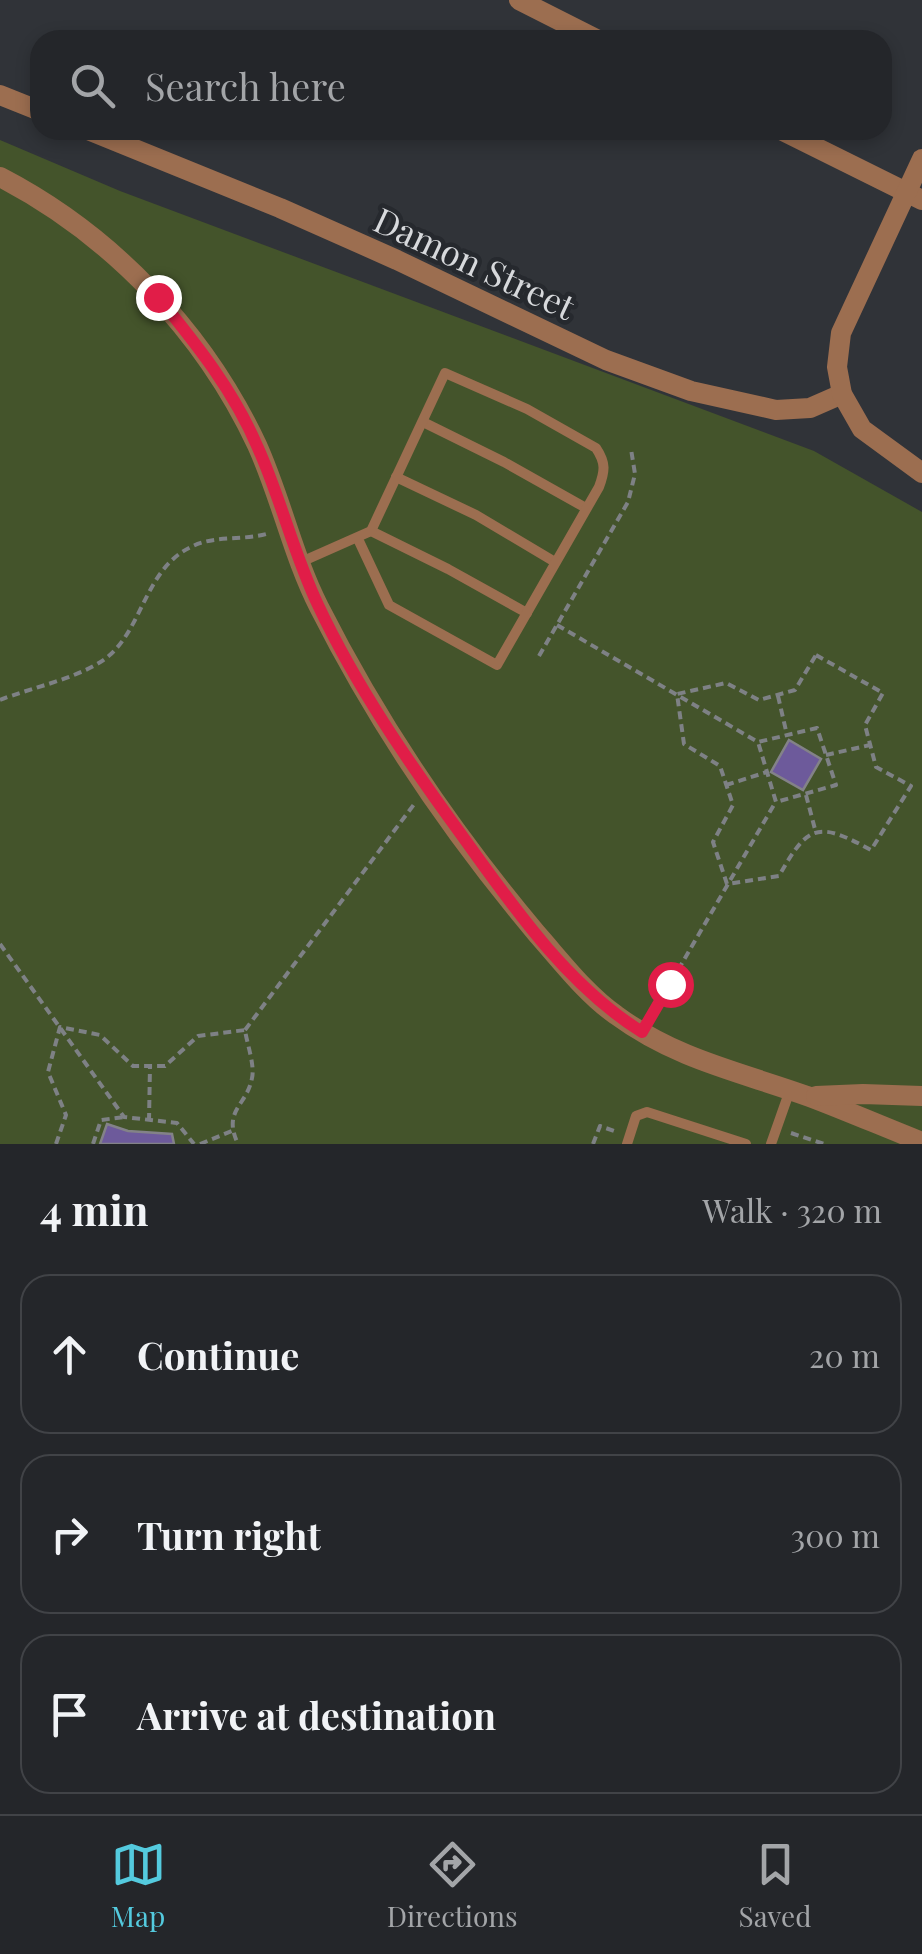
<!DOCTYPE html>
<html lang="en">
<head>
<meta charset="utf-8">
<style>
  :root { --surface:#24262a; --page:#303236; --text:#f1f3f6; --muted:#a3a5a8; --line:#414347; --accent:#54cade }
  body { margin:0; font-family:"Playfair Display",serif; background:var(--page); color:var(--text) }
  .stop { position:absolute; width:30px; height:30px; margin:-22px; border:8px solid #e11d48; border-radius:50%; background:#fff }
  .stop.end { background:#e11d48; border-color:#fff; box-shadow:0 2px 10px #0008 }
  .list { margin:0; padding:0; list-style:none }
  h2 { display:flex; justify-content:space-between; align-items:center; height:130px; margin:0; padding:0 40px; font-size:42px }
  h2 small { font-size:32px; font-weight:400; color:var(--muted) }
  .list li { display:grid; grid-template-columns:65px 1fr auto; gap:30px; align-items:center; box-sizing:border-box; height:160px; margin:0 20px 20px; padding:0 20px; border:2px solid var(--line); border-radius:30px }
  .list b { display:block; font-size:38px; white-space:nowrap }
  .list em { font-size:32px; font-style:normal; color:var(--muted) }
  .icon { flex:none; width:55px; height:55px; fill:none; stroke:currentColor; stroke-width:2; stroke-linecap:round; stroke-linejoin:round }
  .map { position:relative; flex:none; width:922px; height:1144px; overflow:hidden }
  .search { position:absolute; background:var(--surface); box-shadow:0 5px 15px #0003; left:30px; right:30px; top:30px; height:110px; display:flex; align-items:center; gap:25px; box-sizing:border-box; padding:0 35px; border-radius:30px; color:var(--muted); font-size:38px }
  .sheet { height:670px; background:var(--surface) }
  nav { display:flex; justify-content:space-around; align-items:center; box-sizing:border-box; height:140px; border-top:2px solid var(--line); background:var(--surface); font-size:28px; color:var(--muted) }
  nav a { display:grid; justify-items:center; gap:5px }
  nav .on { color:var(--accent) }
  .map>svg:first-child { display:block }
</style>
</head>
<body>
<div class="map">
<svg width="922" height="1144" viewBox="0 0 922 1144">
  <rect width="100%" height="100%" fill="#303338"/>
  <path fill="#44542b" d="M0,140L120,191L814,451L922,512V1144H0Z"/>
  <g fill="#6d5a9b" stroke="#838288" stroke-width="2.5">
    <path d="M789,740L821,759L803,790L771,772Z"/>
    <path d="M107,1124L128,1131L172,1134L174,1144H100Z"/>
  </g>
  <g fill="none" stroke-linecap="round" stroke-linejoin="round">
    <g stroke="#7e8185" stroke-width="4" stroke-dasharray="8 5" stroke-linecap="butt">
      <path d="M557,625L758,742L817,728L836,785L776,802L758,742"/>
      <path d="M816,655L883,693L865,725L876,767L911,786L871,850C818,821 808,824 779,876L727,884L713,842L733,805L720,766L684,744L677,694L726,683L759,700L795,690Z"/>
      <path d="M539,656L628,502L635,474L631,449"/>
      <path d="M778,696L787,735"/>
      <path d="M0,700C32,687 91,676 114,651C144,620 148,566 193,546C215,535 245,541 270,533"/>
      <path d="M826,755L870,745"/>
      <path d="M726,785L767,772"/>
      <path d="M806,795L816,833"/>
      <path d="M0,944L124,1117L177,1123L194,1144"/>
      <path d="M652,1015L775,803"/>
      <path d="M245,1030L415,803"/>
      <path d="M149,1121L150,1066"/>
      <path d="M791,1133L824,1144"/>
      <path d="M56,1144L66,1115L48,1072L60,1027L100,1035L133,1066H165L198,1036L245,1030C247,1044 255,1065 252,1078C247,1106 222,1110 238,1144"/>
      <path d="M93,1144L101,1120L124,1117"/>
      <path d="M200,1144L232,1131"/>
      <path d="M593,1144L600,1126L614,1131"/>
    </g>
    <g stroke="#9c6e50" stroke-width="10">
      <path d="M423,422L504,462L586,508"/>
      <path d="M396,477L476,515L555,562"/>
      <path d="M371,531L448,569L527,613"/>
      <path d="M301,562L371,531L445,373L527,409L596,448C606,463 605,471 599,487L497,665L389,605L358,539"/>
      <path d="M627,1144L636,1116L647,1112L746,1144"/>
      <path d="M771,1144L790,1090"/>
    </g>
    <g stroke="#9c6e50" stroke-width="20">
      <path d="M519,0L598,40"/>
      <path d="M0,95L40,111"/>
      <path d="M88,130L280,208L397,260L606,360L691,391L776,410L810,408L842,394"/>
      <path d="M781,130L922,200"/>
      <path d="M922,159L841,333L837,367L842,394L862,429L922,473"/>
      <path d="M0,177C112,235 204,332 257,445C281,498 293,556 319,607C378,724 453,834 537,934C561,961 586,994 616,1015C677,1060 741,1072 810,1097C847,1111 884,1127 922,1142"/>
      <path d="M816,1096L863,1094L922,1096"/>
    </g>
  </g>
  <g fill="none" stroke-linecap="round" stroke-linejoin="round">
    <path stroke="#e11d48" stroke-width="12" d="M158,297C197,345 234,391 258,448C281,499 294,555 318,605C357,688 409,763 463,837C514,908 567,985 642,1032L670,984"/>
  </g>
  <g text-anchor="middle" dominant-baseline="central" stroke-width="9" stroke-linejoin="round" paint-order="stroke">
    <g font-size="35" fill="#d7d9dc" stroke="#26292e">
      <text transform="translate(475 262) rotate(25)">Damon Street</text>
    </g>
  </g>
</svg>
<div class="stop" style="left:670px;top:984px"></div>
<div class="stop end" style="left:158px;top:297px"></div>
<div class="search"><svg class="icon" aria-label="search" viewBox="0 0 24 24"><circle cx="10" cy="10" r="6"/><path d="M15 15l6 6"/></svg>Search here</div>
</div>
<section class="sheet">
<h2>4 min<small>Walk · 320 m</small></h2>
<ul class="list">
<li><svg class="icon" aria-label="ahead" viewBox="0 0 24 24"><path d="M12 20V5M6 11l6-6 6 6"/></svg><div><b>Continue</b></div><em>20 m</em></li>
<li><svg class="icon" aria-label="right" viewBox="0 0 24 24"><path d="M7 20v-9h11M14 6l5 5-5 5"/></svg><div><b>Turn right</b></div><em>300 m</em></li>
<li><svg class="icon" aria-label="arrive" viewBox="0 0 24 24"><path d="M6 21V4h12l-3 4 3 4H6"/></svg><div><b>Arrive at destination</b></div></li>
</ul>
</section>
<nav>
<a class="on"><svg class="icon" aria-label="map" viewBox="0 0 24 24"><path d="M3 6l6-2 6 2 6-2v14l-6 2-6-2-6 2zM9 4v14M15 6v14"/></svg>Map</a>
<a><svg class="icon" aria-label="directions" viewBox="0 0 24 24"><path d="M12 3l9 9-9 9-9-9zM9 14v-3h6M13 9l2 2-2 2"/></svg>Directions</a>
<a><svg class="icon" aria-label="saved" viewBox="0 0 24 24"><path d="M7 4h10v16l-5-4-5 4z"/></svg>Saved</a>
</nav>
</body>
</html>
